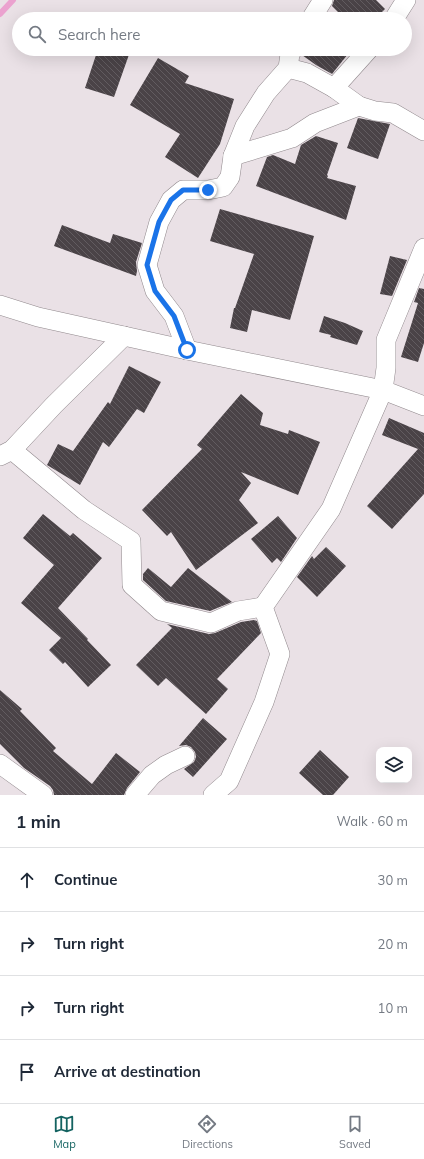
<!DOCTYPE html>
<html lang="en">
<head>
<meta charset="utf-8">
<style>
  :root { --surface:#fff; --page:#f6f6f7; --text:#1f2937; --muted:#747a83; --line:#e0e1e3; --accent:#146361 }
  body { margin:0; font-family:Mulish,sans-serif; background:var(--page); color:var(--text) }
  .controls { position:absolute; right:12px; bottom:12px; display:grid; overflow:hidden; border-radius:8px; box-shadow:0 4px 16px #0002 }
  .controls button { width:36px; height:36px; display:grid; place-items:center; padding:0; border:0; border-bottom:1px solid var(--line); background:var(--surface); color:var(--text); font:20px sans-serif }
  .stop { position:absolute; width:12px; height:12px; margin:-9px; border:3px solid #1a73e8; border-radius:50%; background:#fff }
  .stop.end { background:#1a73e8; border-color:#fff; box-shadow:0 1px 4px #0008 }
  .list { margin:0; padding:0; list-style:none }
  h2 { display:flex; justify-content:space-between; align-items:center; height:52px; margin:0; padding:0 16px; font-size:17px }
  h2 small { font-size:13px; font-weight:400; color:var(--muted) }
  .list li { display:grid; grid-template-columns:26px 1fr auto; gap:12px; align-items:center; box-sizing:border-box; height:64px; padding:0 16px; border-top:1px solid var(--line) }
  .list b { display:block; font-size:15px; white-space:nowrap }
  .list em { font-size:13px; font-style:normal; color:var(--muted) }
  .icon { flex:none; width:22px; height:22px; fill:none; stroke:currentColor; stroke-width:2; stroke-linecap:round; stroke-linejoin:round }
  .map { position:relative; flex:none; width:424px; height:795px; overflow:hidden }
  .search { position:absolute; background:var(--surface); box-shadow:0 4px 16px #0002; left:12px; right:12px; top:12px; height:44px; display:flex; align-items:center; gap:10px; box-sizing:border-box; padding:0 14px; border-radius:22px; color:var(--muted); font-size:15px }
  .sheet { height:308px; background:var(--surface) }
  nav { display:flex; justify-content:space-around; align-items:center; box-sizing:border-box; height:56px; border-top:1px solid var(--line); background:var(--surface); font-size:11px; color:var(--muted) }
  nav a { display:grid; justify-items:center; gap:2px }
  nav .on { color:var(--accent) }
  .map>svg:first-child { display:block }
</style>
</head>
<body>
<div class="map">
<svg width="424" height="795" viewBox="0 0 424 795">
  <defs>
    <pattern id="building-back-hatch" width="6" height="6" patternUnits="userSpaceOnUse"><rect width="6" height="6" fill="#4a4347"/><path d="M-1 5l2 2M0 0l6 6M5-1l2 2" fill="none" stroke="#625c60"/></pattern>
  </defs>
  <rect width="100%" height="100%" fill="#eae1e6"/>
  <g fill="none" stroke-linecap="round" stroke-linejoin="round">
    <path stroke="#eba2cf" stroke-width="6" d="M0,14L13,0"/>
  </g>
  <g fill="url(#building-back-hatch)">
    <path d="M334,0H376L385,9L375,19H345L332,6Z"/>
    <path d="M98,49H131L114,97L85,88Z"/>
    <path d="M304,49H352L332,74L316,65L302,55Z"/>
    <path d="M158,58L189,76L185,83L234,99L220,144L198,178L165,157L180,134L130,105Z"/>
    <path d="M358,118L390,124L378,159L347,148Z"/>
    <path d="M316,136L338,143L327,175L328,176L327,178L356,186L346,220L256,186L267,157L273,155L295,164L301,145Z"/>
    <path d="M220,209L314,236L290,320L252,310L247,332L230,328L234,308H235L254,254L210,241Z"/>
    <path d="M62,225L110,243L113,234L142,243L136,262L137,271L136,276L54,246Z"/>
    <path d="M390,256L407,260L392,296L380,294Z"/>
    <path d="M419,288L424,289V343L418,362L401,357L418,303L414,302Z"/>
    <path d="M324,316L345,323L363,331L357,345L330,337L331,335L319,332Z"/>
    <path d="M129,366L161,382L144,413L137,409L109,447L103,442L80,485L47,465L58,444L73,451L108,402L110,404Z"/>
    <path d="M241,394L263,413L260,425L288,434L289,430L320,442L298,495L241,472L251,483L239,500L258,523L196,570L171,532L167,536L142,510L202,449L197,445Z"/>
    <path d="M389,418L424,433V494L392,529L367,506L418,449L382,435Z"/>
    <path d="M43,514L70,536L73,533L102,558L58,608L88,639L87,640L111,665L88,687L65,662L63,664L49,650L61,638L21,603L54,565L23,538Z"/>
    <path d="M278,516L297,538L281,562L277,558L272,563L251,539Z"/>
    <path d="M326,547L346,566L317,597L297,577L312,556L314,559Z"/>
    <path d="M148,568L171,587L188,568L232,602L210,611L166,601L143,580V574Z"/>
    <path d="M254,620L257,621L261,633L217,679L228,689L206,714L166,678L158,686L136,665L172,628L167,624L209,634L215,633L241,622Z"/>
    <path d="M0,690L22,709L20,711L56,748L53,751L92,784L116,753L140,772L127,788L124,795H54L53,790L50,786L24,768L0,744Z"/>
    <path d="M203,718L227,739L193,777L184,769L194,762L196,757L195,752L191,747L186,745L179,746Z"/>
    <path d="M320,750L349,777L333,795H323L299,773Z"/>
  </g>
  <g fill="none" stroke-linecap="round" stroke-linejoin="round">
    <g stroke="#91898d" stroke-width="20">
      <g id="minor">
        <path d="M311,19L323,0"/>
        <path d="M394,19L406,0"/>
        <path d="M288,68L307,73L334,88L359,106L375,111L393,113L424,131"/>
        <path d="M334,88L369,49"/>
        <path d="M233,156L292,138L315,123L359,106"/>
        <path d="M0,305L38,317L187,350L383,390L424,406"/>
        <path d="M187,350L174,316L155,291L147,265L159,222L171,200L183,190H208L223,187L230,177L233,156L245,126L266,93L288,68L290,54L293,49"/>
        <path d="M12,450L84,510L131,541L132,585L161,611L211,623L238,611L263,607"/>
        <path d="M0,456L12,450L54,405L124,336"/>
        <path d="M0,764L43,795"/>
        <path d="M135,795L152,775L166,765L185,756"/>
        <path d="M213,795L229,781L264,702L280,654L263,607L331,509L383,390L386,368V340L424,248"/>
      </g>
    </g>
    <use href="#minor" stroke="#fff" stroke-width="19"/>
  </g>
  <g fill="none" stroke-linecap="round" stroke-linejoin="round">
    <path stroke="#1a73e8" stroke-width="5" d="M187,350L174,316L155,291L147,265L159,222L171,200L183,190H208"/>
  </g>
</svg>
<div class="controls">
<button><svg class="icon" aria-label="layers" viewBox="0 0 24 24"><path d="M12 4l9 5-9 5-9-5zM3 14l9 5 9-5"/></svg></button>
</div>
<div class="stop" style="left:187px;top:350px"></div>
<div class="stop end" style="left:208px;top:190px"></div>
<div class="search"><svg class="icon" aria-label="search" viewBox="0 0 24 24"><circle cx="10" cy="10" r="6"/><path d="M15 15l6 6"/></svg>Search here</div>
</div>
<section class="sheet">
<h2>1 min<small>Walk · 60 m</small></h2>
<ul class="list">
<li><svg class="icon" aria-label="ahead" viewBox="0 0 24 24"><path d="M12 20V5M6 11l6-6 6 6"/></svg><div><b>Continue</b></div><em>30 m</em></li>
<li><svg class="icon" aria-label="right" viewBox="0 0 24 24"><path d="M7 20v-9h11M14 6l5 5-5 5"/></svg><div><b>Turn right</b></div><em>20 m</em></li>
<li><svg class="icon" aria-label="right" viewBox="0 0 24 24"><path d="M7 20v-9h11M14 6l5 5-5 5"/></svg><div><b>Turn right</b></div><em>10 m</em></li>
<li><svg class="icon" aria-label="arrive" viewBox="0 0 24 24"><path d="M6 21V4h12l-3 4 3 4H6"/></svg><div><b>Arrive at destination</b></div></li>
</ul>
</section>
<nav>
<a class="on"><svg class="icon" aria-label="map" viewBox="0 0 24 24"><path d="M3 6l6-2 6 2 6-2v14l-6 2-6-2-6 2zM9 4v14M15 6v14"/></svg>Map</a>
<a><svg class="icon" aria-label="directions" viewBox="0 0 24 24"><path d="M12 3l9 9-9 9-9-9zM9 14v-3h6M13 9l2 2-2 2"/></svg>Directions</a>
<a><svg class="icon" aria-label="saved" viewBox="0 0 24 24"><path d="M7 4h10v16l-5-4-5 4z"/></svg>Saved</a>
</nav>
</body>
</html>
